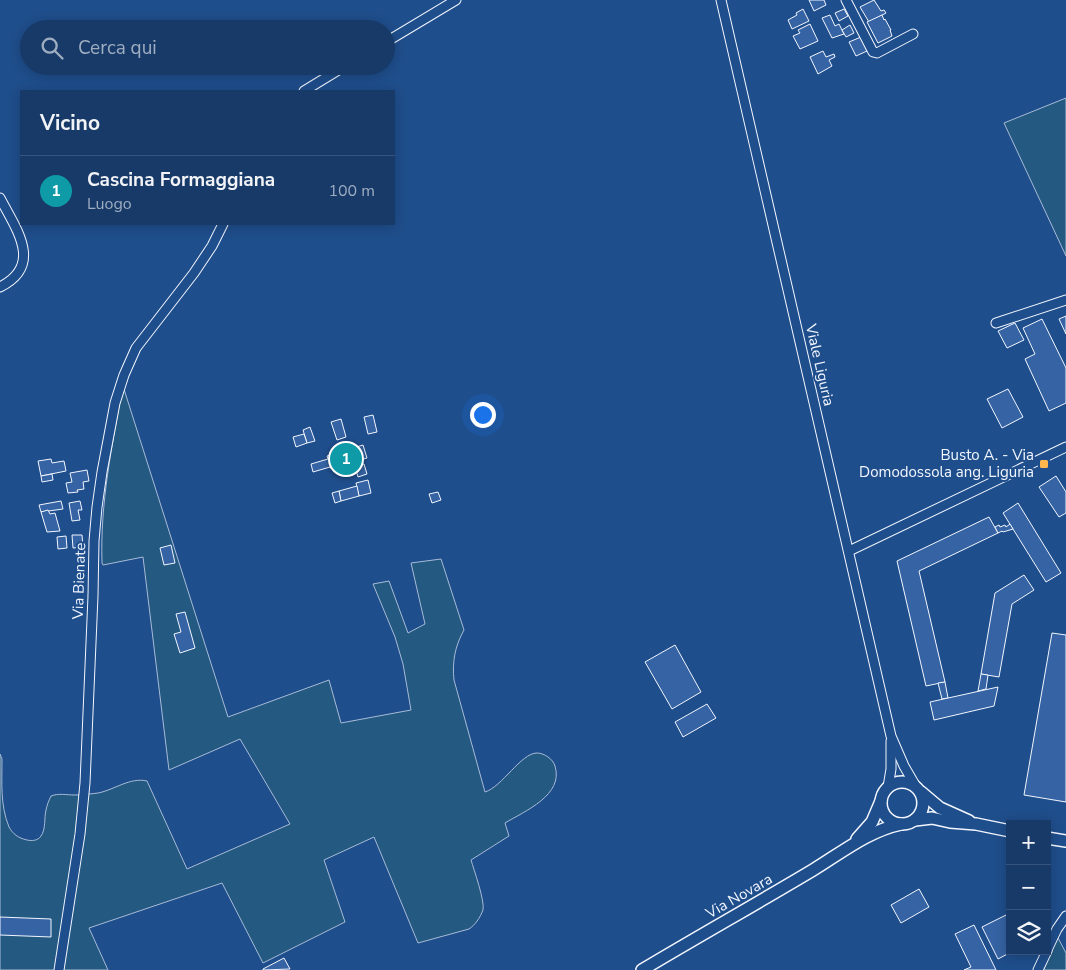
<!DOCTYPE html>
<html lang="it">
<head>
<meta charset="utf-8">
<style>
  :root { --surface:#173a69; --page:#20416f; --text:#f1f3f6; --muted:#9eadc0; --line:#36547d; --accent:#e797bd }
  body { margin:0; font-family:"Nunito Sans",sans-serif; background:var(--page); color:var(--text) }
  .controls { position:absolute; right:15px; bottom:15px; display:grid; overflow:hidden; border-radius:0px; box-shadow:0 2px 12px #0003 }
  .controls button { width:45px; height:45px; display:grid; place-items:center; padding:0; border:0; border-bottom:1px solid var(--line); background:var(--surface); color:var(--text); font:25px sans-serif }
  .you { position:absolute; left:482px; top:414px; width:18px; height:18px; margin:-12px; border:4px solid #fff; border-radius:50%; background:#1a73e8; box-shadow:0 0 0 8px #1a73e833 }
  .badge { display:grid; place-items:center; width:32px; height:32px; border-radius:50%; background:var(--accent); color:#fff; font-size:16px; font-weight:700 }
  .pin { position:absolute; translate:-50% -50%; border:2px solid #fff; box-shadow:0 1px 5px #0006 }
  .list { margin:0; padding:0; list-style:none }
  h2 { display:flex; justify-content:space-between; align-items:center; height:65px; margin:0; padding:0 20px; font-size:21px }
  h2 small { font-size:16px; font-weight:400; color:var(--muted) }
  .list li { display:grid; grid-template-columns:32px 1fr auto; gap:15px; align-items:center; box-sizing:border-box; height:70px; padding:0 20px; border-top:1px solid var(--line) }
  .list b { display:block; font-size:19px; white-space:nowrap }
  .list p { margin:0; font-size:16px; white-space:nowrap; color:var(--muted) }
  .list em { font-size:16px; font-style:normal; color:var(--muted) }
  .icon { flex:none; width:28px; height:28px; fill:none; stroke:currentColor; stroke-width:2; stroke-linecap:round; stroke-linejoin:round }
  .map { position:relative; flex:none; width:1066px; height:970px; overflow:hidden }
  .search { position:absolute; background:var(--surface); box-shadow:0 2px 12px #0003; left:20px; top:20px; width:375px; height:55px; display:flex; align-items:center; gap:12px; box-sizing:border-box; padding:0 18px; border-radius:28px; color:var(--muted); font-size:19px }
  .panel { position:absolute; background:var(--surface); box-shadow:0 2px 12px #0003; left:20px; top:90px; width:375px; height:135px; border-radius:0px }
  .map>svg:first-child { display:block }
</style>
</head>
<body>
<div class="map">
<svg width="1066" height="970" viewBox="0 0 1066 970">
  <rect width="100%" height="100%" fill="#1f4e8c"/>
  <g fill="#245a82" stroke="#a8bbd7">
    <path d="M1066,98V256L1004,123Z"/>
    <path d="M123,386L228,717L329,680L341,723L411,710L403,664L395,637L373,584L389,581L408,633L425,624L411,563L441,559L464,630C455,646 452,662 454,680L485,792C502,787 521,753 537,753C544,753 553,759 555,766C564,795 525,811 505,823L509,836L471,860C474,870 485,901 483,910C480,918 475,925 469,929L418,943L374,837L324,860L345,922L263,963L222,883L89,928L108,970H0V754L2,759C2,782 0,805 9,827C13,834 18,838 27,840C31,841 38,841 41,836C46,829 44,818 46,810C47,805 49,800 51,796C58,793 67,795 74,795C82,795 90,794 98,793C114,790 130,777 147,781L187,869L290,824L240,739L169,770L143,557L103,565L102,563C100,503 112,445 123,386Z"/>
    <path d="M1058,938L1066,953V970H1041Z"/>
  </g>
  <g fill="#3563a3" stroke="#f2f6ff">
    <path d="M809,0H824L826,5L814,11Z"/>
    <path d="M874,0L881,11L884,10L886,13L869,22L860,7Z"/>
    <path d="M803,9L809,21L792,29L788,20L797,15L796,13Z"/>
    <path d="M844,9L848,16L839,21L835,13Z"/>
    <path d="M830,15L835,26L839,24L844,34L832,38L822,18Z"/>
    <path d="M882,15L884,20L885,19L891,30H890L892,36L878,43L867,22Z"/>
    <path d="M810,24L818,41L800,49L793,36L800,33L798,30Z"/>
    <path d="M850,25L854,33L846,37L842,30Z"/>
    <path d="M861,37L867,51L856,56L849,42Z"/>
    <path d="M823,51L826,57L834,54L835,57L829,60L832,66L818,74L810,57Z"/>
    <path d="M1066,316V334L1059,319Z"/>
    <path d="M1042,319L1066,368V403L1049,411L1025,359L1035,354L1023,328Z"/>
    <path d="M1015,323L1024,340L1007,348L998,331Z"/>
    <path d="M1008,389L1023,417L1002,428L987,399Z"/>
    <path d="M373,415L377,432L368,434L364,417Z"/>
    <path d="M341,419L346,437L337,440L331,422Z"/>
    <path d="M310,427L315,441L307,443L303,430Z"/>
    <path d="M304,434L307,443L296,447L293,437Z"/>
    <path d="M363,445L367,458L330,468V467L313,472L311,464L328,459L327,456Z"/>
    <path d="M51,459L52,463L64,461L66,471L41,476L38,461Z"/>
    <path d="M364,464L367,474L358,477L355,466Z"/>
    <path d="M87,470L89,481L83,482L84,489L77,490L78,492L68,493L66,483L72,482L70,473Z"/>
    <path d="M52,474L53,480L42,482L41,476Z"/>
    <path d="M1056,476L1066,492V513L1059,517L1039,487Z"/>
    <path d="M368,480L371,493L359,496L356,483Z"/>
    <path d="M357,486L359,496L341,501L339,491Z"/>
    <path d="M339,491L341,501L335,503L332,493Z"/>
    <path d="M438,492L441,500L432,503L429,494Z"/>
    <path d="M61,501L63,509L41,512L39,505Z"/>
    <path d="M80,501L82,510H78L80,520L72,521L69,503Z"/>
    <path d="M1018,503L1061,573L1046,582L1003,513Z"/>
    <path d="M48,510L50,514L55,513L60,531L47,532L41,512Z"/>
    <path d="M989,517L998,533L919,571L945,682L926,686L897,561Z"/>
    <path d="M1010,524L1013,529L1003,532L1002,531L998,533L995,527L999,525L1000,527L1005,525L1006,527Z"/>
    <path d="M72,535H82L83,547L73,548Z"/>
    <path d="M66,536L67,548L58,549L57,537Z"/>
    <path d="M171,545L175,563L164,565L160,548Z"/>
    <path d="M1024,575L1034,590L1012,604L999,677L981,674L995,593Z"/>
    <path d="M185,612L195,648L180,653L174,634L181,632L176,614Z"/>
    <path d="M1052,633L1066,635V802L1024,795Z"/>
    <path d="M675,645L701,692L672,709L645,662Z"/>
    <path d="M981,674L988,675L986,689L978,691Z"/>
    <path d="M945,682L948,698L942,699L938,683Z"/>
    <path d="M998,687L994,706L934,720L930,702Z"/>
    <path d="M707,704L716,718L683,737L675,722Z"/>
    <path d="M919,889L929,907L901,923L891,905Z"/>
    <path d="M1006,915L1010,923V951H1013L998,959L982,927Z"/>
    <path d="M0,917L51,919V937L0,935Z"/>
    <path d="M974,925L996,970H964L971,967L955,934Z"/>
    <path d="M284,958L290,969L263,970V969Z"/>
  </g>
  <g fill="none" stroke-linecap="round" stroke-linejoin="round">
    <g stroke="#f2f6ff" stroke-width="11">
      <g id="minor">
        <path d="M721,0L891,736L904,766L915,785"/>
        <path d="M846,0L873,52L877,53L913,34"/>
        <path d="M386,42L456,0"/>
        <path d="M304,91L345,66"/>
        <path d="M0,198C16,229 44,265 0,287"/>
        <path d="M996,323L1066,300"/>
        <path d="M849,551L1066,447"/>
        <path d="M888,787L891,769V741"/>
        <path d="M1047,950L1057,929L1066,916"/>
        <path d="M59,970L80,834L85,783L93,596L94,541L97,507L102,472L115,403L124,375L136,348L194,273L212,246L223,224"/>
        <path d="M1038,970L1047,951"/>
      </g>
    </g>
    <g stroke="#f2f6ff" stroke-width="14">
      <g id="tertiary">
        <circle cx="902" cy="803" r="21"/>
        <path d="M921,792L940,808L969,821"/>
        <path d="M915,820L932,818L950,822L976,824L1010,831"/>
        <path d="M1047,838L1066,841"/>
        <path d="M857,839L872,822L881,801"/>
        <path d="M642,970C699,936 756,904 813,870C841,853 868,831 901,824"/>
      </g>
    </g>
    <use href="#minor" stroke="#1f4e8c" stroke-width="9"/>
    <use href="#tertiary" stroke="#1f4e8c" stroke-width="11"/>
  </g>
  <rect fill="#ffb74d" stroke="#1f4e8c" stroke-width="2" x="1039" y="459" width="10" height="10" rx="2.5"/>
  <g text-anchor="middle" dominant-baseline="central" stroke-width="4" stroke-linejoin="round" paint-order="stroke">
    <g font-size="15" fill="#f2f6ff" stroke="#1f4e8c">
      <text transform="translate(820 365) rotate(77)">Viale Liguria</text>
      <text transform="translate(79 581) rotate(-88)">Via Bienate</text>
      <text transform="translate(739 896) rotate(-30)">Via Novara</text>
    </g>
    <g font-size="15" fill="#f2f6ff" stroke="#1f4e8c" text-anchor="end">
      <text x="1034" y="455">Busto A. - Via<tspan x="1034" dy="17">Domodossola ang. Liguria</tspan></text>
    </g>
  </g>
</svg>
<div class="controls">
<button>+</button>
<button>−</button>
<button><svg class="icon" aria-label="layers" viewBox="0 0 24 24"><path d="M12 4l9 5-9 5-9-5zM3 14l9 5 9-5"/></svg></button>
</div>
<div class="you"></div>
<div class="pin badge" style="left:346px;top:459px;background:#0f9aa8">1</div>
<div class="search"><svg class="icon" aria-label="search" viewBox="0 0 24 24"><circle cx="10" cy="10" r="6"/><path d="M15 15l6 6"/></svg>Cerca qui</div>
<section class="panel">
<h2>Vicino<small></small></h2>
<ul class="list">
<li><span class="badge" style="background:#0f9aa8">1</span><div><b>Cascina Formaggiana</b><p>Luogo</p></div><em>100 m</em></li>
</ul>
</section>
</div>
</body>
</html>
